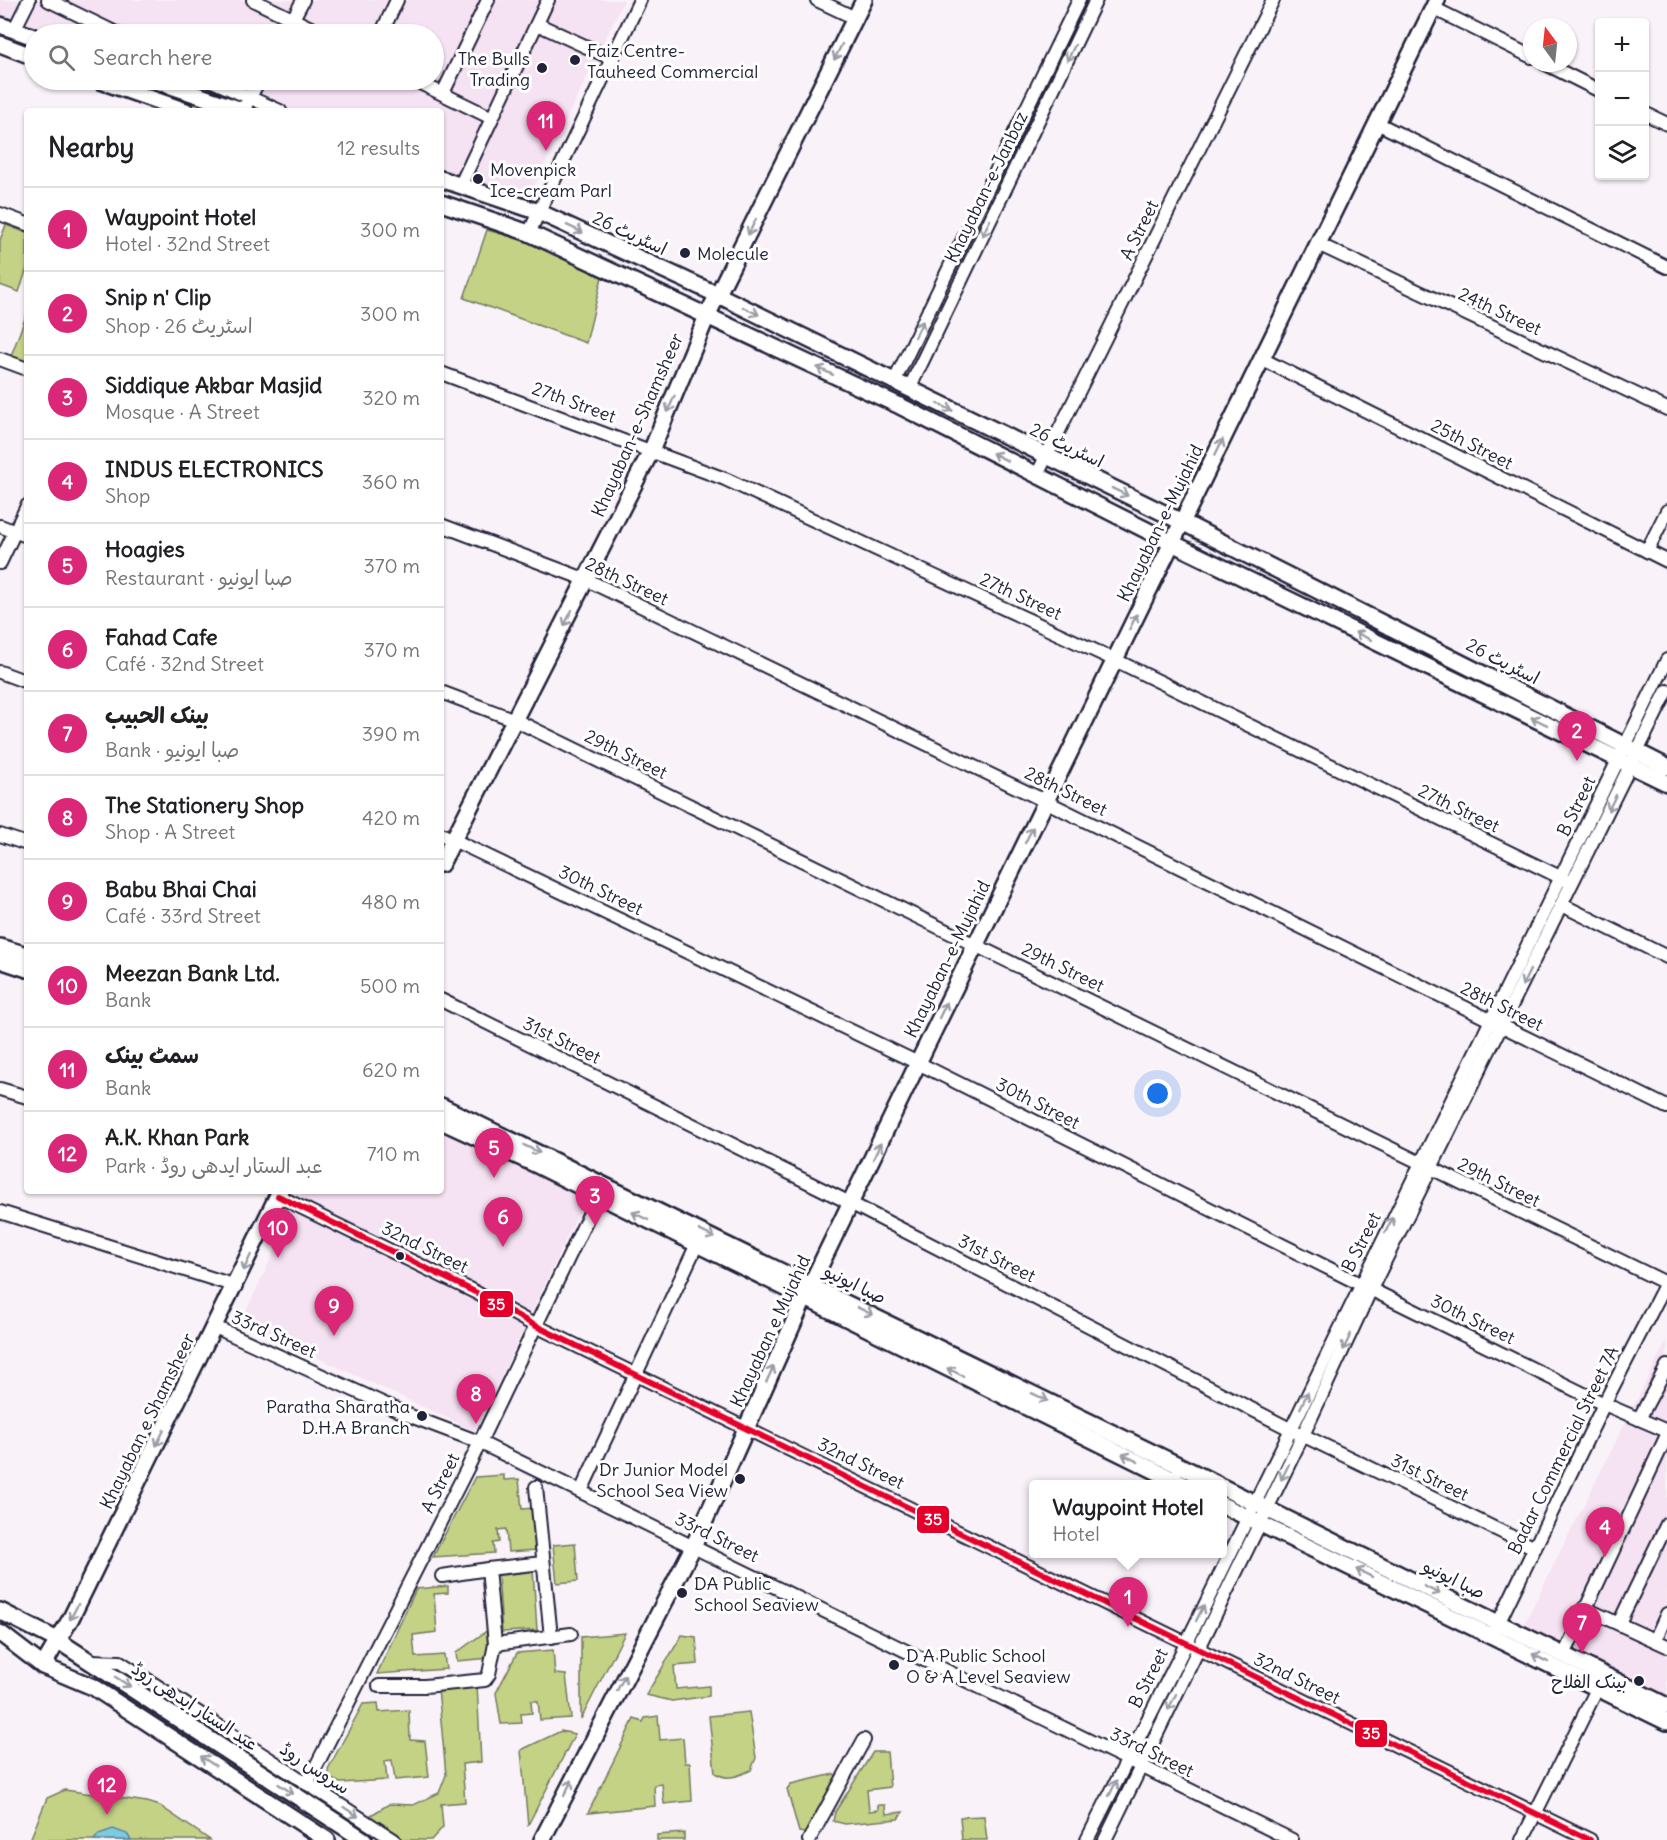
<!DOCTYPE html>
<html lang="en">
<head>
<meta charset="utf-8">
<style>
  :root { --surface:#fff; --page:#f6f6f6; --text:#202124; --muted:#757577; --line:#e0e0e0; --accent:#db2777 }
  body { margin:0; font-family:Delius,"Playpen Sans Arabic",sans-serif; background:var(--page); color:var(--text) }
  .controls { position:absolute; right:18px; top:18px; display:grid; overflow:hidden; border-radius:6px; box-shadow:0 2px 4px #0004 }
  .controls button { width:54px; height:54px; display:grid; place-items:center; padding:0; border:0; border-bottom:2px solid var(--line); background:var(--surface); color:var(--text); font:30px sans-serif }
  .compass { position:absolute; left:1523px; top:18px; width:54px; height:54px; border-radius:50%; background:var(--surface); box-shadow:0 2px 4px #0004; rotate:345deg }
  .you { position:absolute; left:1158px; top:1094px; width:21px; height:21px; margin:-15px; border:4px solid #fff; border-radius:50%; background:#1a73e8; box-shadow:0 0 0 9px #1a73e833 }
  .badge { display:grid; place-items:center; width:39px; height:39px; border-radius:50%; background:var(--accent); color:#fff; font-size:20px; font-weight:700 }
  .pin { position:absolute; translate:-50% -50px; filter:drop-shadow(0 2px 3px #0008) }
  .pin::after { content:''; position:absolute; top:32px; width:21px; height:18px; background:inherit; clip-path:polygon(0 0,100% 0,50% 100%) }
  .popup { position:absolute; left:1029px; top:1480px; width:198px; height:78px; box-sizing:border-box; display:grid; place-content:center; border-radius:6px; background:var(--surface); filter:drop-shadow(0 2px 4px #0005); font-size:20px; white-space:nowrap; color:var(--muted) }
  .popup b { font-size:22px; color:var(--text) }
  .popup::after { content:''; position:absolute; left:50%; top:100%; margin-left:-12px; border:12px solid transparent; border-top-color:var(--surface) }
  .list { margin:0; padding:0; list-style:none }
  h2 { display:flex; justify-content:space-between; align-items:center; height:78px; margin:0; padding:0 24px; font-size:26px }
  h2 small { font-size:20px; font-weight:400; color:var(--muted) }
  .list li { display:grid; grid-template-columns:39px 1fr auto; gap:18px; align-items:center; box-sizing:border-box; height:84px; padding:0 24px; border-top:2px solid var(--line) }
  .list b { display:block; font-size:22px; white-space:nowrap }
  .list p { margin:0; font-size:20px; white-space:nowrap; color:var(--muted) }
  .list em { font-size:20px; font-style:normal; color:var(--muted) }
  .icon { flex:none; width:33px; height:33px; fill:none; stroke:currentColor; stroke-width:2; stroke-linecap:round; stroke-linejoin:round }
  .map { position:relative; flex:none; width:1667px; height:1840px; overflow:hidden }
  .search { position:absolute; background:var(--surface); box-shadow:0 2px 4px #0004; left:24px; top:24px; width:420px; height:66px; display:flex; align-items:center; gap:15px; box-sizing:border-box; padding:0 21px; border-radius:33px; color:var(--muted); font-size:22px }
  .panel { position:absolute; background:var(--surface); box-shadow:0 2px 4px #0004; left:24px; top:108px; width:420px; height:1086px; border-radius:6px }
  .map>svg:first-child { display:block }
</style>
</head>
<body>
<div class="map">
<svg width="1667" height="1840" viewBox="0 0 1667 1840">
  <rect width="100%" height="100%" fill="#faf2f9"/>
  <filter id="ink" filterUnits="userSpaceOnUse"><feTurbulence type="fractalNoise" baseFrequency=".0167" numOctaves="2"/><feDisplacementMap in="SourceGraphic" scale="12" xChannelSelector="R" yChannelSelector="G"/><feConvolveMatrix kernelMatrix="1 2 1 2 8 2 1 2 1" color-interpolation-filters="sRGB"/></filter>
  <g filter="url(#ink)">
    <g fill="#f5e2f2">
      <path d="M0,0H624L525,205L441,176V111H253L161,80H434V34H35L0,22Z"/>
      <path d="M441,1127L587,1195L475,1431L241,1322L303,1191H441Z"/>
      <path d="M1667,1340V1698L1522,1628Z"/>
    </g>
    <g fill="#c4d286" stroke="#737a60" stroke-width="1.5">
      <path d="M6,225L27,233V268L19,292L0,285V240Z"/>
      <path d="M487,230L529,242L603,273L586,343L464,298Z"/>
      <path d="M27,313V362L11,356Z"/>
      <path d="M504,1475V1480L519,1479L522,1509L534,1508L537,1550L508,1552L506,1529L498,1530L499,1542L493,1543L494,1553L433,1557L475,1477Z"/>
      <path d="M575,1543L578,1581L557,1583L553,1545Z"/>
      <path d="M533,1570L537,1630L502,1632L498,1572Z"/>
      <path d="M448,1586V1593L434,1594L437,1632L413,1635L415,1657L444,1655L446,1669L377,1674L416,1589Z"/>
      <path d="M488,1630L490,1658L457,1661L456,1653Z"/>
      <path d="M625,1633L581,1719V1637Z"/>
      <path d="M682,1635L696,1637L698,1664L674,1666L676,1689L709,1686V1696L672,1701L646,1695Z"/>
      <path d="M553,1650L555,1674L566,1675L571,1718L540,1720L538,1701H531L532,1713L521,1714L522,1723L501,1724L496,1693L517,1653Z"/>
      <path d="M477,1685L481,1762L462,1764L465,1802L441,1804L443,1827L431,1840H403L366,1818L389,1804L413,1805L439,1793L446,1775L438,1688Z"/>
      <path d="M378,1703L379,1712L409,1710L410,1740L425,1741L429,1777L395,1780L392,1760L385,1761L387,1780L340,1783L330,1778L328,1769L363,1704Z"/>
      <path d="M749,1712L756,1758L751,1770C738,1776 728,1781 715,1773L709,1716Z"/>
      <path d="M658,1716L660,1740L683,1738L685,1763H690L692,1801L664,1804L662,1784L654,1785L655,1806L588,1813L634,1719L643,1722L645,1718Z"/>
      <path d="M561,1731L575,1734L528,1825L521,1750Z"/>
      <path d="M873,1752H887L890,1787L867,1790L869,1811L878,1810V1805H885L886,1814L903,1812L898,1819L845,1824L833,1821L835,1812Z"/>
      <path d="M834,1774L838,1776L839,1781L805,1833L799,1832L787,1789L791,1784Z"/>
      <path d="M65,1790L147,1802L160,1806L210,1840H30L47,1798Z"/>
      <path d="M984,1816L987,1840H962L960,1817Z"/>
      <path d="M684,1833V1840H657V1835Z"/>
    </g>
    <path fill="#7ecade" stroke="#59879d" stroke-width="1.5" d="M113,1829L127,1834L131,1840H94L99,1834Z"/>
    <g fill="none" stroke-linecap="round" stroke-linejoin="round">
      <g stroke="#22223b" stroke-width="16">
        <g id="minor">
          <path d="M48,0L118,34"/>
          <path d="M253,0L323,34"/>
          <path d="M817,0L855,18"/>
          <path d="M1433,8L1532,57"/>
          <path d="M537,24L613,59"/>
          <path d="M14,30L29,0"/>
          <path d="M285,34L303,0"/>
          <path d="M381,34L397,0"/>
          <path d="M1544,63L1600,91"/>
          <path d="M210,80L280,111"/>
          <path d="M414,80L492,118"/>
          <path d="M443,93L488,0"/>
          <path d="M246,105L259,80"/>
          <path d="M1644,113L1667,124"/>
          <path d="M1377,123L1667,267"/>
          <path d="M460,186L548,0"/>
          <path d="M0,214L27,224"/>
          <path d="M529,233L640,0"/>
          <path d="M1318,244L1667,409"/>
          <path d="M0,359L27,369"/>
          <path d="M1262,359L1667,561"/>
          <path d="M441,373L725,479L1115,660L1566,880"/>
          <path d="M894,382L1079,0"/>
          <path d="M909,389L1096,0"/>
          <path d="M1037,475L1273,0"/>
          <path d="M441,525L587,580L1045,801L1667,1107"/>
          <path d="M0,526L27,536"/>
          <path d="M1647,551L1667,511"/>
          <path d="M0,563L27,506"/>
          <path d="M0,672L27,682"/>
          <path d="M441,692L515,720L1666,1283"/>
          <path d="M441,834L918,1063L1360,1284L1604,1404L1667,1431"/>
          <path d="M0,835L27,844"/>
          <path d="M1562,905L1667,957"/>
          <path d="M441,1000L852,1204L1290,1429L1535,1548"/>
          <path d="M0,1089L27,1097"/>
          <path d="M278,1196L475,1292L534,1325L1590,1840"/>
          <path d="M0,1212L236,1286"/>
          <path d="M215,1327L413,1417L479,1442L1292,1840"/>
          <path d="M1639,1419L1667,1366"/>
          <path d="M536,1487L551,1637"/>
          <path d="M581,1491L697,1244"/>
          <path d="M442,1576L488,1569"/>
          <path d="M1584,1608L1667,1646"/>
          <path d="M1619,1623L1667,1524"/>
          <path d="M1495,1630L1604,1404L1667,1281"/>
          <path d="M1655,1640L1667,1614"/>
          <path d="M495,1644L488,1569L543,1563"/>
          <path d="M1564,1655L1667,1435"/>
          <path d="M91,1661L120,1662L394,1840"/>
          <path d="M379,1686H425L485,1680L489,1674L495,1644L571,1634"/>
          <path d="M307,1784L468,1467L598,1196"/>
          <path d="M809,1840L864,1740"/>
          <path d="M1087,1840L1186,1644L1667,660"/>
          <path d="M1105,1840L1303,1435L1371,1289L1667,691"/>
          <path d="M1522,1840L1601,1681"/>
        </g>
      </g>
      <g stroke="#22223b" stroke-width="20">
        <g id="major">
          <path d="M0,25L34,37"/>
          <path d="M0,44L34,57"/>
          <path d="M98,80L186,111"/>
          <path d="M153,80L245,111"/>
          <path d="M441,179L539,212L718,295L1182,522L1667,767"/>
          <path d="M441,203L529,233L900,406L1172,543L1667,783"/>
          <path d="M441,864L652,449L707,316L864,0"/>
          <path d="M0,947L27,955"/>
          <path d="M0,960L27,969"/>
          <path d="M441,1106L1217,1484"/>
          <path d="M441,1121L539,1166L1182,1484"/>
          <path d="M1222,1487L1667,1706"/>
          <path d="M1222,1505L1667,1722"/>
          <path d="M0,1611L57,1640L364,1840"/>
          <path d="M0,1633L43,1666L93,1687L327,1840"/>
          <path d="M43,1666L71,1618L280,1191"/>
          <path d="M542,1840L694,1545L805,1297L918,1063L1437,0"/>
        </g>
      </g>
      <use href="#minor" stroke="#fff" stroke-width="12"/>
      <use href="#major" stroke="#fff" stroke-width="15"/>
      <g stroke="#fff" stroke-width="10">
        <path id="bus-1" d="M278,1196L475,1292L534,1325L1590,1840"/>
      </g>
      <use href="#bus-1" stroke="#e4002b" stroke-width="6"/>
    </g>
    <defs><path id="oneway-shaft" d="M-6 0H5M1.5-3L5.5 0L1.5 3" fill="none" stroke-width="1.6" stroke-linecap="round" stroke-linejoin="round" transform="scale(1.5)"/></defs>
    <g stroke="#9c9ca7">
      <use href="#oneway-shaft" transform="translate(838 52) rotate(116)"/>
      <use href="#oneway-shaft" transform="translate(1071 53) rotate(116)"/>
      <use href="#oneway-shaft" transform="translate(752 227) rotate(116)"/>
      <use href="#oneway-shaft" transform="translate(986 228) rotate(116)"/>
      <use href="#oneway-shaft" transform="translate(575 229) rotate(25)"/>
      <use href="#oneway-shaft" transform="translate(751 311) rotate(26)"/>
      <use href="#oneway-shaft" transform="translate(919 329) rotate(-64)"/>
      <use href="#oneway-shaft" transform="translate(825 371) rotate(-155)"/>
      <use href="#oneway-shaft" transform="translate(671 404) rotate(113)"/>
      <use href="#oneway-shaft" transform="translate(945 407) rotate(26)"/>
      <use href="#oneway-shaft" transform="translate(1219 447) rotate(-64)"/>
      <use href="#oneway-shaft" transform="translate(1000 457) rotate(-153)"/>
      <use href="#oneway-shaft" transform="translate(1120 492) rotate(26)"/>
      <use href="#oneway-shaft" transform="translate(568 618) rotate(117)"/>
      <use href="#oneway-shaft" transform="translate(1133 622) rotate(-64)"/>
      <use href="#oneway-shaft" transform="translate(1363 636) rotate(-154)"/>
      <use href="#oneway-shaft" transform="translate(1539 721) rotate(-154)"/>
      <use href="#oneway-shaft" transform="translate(1612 803) rotate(116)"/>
      <use href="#oneway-shaft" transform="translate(1029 835) rotate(-64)"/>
      <use href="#oneway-shaft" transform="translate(1526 978) rotate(116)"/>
      <use href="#oneway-shaft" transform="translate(943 1010) rotate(-64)"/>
      <use href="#oneway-shaft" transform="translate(532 1149) rotate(26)"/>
      <use href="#oneway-shaft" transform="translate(877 1151) rotate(-65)"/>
      <use href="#oneway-shaft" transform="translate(640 1216) rotate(-154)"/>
      <use href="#oneway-shaft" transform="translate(1389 1225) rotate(-63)"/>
      <use href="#oneway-shaft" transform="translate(707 1234) rotate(26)"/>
      <use href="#oneway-shaft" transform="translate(247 1263) rotate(115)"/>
      <use href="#oneway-shaft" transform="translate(865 1311) rotate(26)"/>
      <use href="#oneway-shaft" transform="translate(1347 1342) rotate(115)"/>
      <use href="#oneway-shaft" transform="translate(955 1372) rotate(-154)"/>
      <use href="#oneway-shaft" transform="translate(770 1374) rotate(-65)"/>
      <use href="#oneway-shaft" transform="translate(1040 1397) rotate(26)"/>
      <use href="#oneway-shaft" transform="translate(1304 1400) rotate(-65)"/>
      <use href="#oneway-shaft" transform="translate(160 1438) rotate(116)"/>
      <use href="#oneway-shaft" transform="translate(1130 1458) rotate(-154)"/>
      <use href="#oneway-shaft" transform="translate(1285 1472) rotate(116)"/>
      <use href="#oneway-shaft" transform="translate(1364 1573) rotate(-154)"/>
      <use href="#oneway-shaft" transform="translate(1432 1590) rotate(26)"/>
      <use href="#oneway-shaft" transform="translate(74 1612) rotate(118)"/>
      <use href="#oneway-shaft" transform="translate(1200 1613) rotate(-64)"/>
      <use href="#oneway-shaft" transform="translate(1540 1658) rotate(-153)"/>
      <use href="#oneway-shaft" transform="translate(123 1682) rotate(33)"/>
      <use href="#oneway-shaft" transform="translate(621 1683) rotate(-62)"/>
      <use href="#oneway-shaft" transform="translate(1172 1702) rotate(117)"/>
      <use href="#oneway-shaft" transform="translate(208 1761) rotate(-147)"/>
      <use href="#oneway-shaft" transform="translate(568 1788) rotate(-64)"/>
      <use href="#oneway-shaft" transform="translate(1113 1788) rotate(-64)"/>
      <use href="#oneway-shaft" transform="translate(286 1789) rotate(33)"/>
      <use href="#oneway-shaft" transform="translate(351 1812) rotate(33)"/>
    </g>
  </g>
  <g fill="#22223b" stroke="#fff" stroke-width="2">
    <circle cx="575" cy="60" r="6"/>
    <circle cx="542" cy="68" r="6"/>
    <circle cx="478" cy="179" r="6"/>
    <circle cx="685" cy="253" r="6"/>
    <circle cx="400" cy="1256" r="5"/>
    <circle cx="422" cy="1416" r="6"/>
    <circle cx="740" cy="1479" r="6"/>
    <circle cx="682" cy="1593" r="6"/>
    <circle cx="894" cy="1665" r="6"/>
    <circle cx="1639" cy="1681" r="6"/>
  </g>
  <g text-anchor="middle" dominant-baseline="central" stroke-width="6" stroke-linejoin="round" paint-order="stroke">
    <g font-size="18" fill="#22223b" stroke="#fff" text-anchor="start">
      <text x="587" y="50">Faiz Centre-<tspan x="587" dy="21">Tauheed Commercial</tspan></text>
      <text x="530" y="58" text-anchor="end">The Bulls<tspan x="530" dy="21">Trading</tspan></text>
      <text x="490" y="169">Movenpick<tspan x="490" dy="21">Ice-cream Parl</tspan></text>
      <text x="697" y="253">Molecule</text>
      <text x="410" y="1406" text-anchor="end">Paratha Sharatha<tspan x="410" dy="21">D.H.A Branch</tspan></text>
      <text x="728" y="1469" text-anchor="end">Dr Junior Model<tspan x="728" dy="21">School Sea View</tspan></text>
      <text x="694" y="1583">DA Public<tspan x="694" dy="21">School Seaview</tspan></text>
      <text x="906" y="1655">D A Public School<tspan x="906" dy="21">O &amp; A Level Seaview</tspan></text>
      <text x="1627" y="1681" text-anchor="end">بینک الفلاح</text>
    </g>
    <g font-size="18" fill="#22223b" stroke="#fff">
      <text transform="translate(986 187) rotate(-64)">Khayaban-e-Janbaz</text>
      <text transform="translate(1139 230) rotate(-64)">A Street</text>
      <text transform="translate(630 233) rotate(25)">اسٹریٹ 26</text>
      <text transform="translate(1500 311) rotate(25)">24th Street</text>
      <text transform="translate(574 402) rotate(20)">27th Street</text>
      <text transform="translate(637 425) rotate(-66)">Khayaban-e-Shamsheer</text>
      <text transform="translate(1472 444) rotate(27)">25th Street</text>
      <text transform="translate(1067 445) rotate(26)">اسٹریٹ 26</text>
      <text transform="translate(1160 523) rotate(-64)">Khayaban-e-Mujahid</text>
      <text transform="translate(627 581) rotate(25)">28th Street</text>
      <text transform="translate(1021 596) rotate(25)">27th Street</text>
      <text transform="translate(1503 661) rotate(27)">اسٹریٹ 26</text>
      <text transform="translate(626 754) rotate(26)">29th Street</text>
      <text transform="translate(1066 791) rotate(26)">28th Street</text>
      <text transform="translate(1576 806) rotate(-64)">B Street</text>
      <text transform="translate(1459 808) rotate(26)">27th Street</text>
      <text transform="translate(601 890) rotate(26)">30th Street</text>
      <text transform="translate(947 959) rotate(-64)">Khayaban-e-Mujahid</text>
      <text transform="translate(1063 967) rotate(26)">29th Street</text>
      <text transform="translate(1502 1006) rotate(26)">28th Street</text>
      <text transform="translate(562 1040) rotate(26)">31st Street</text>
      <text transform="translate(1038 1103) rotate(27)">30th Street</text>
      <text transform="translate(1499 1182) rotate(26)">29th Street</text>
      <text transform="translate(1361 1242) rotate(-63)">B Street</text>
      <text transform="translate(425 1247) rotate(26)">32nd Street</text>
      <text transform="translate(997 1258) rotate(27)">31st Street</text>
      <text transform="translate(855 1284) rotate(26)">صبا ایونیو</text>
      <text transform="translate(1473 1319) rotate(26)">30th Street</text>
      <text transform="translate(770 1331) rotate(-65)">Khayaban e Mujahid</text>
      <text transform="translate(274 1334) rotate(24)">33rd Street</text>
      <text transform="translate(147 1421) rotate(-64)">Khayaban e Shamsheer</text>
      <text transform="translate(1563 1450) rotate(-64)">Badar Commercial Street 7A</text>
      <text transform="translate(861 1463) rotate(26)">32nd Street</text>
      <text transform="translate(1430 1477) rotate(26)">31st Street</text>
      <text transform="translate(440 1483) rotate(-64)">A Street</text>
      <text transform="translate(717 1537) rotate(26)">33rd Street</text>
      <text transform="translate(1454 1579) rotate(26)">صبا ایونیو</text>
      <text transform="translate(1148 1678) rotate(-63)">B Street</text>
      <text transform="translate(1297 1678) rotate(26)">32nd Street</text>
      <text transform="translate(195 1706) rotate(33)">عبد الستار ایدھی روڈ</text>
      <text transform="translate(1152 1752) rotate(26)">33rd Street</text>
      <text transform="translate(315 1768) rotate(33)">سروس روڈ</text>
    </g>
  </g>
  <g stroke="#fff" stroke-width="2">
    <rect x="479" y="1290" width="35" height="28" rx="6" fill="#e4002b"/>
    <rect x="916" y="1505" width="34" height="29" rx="6" fill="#e4002b"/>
    <rect x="1354" y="1719" width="34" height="29" rx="6" fill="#e4002b"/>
  </g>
  <g font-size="16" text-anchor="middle" font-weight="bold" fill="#fff">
    <text x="496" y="1310">35</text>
    <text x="933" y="1525">35</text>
    <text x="1371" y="1739">35</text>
  </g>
</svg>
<div class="controls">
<button>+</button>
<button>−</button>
<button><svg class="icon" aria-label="layers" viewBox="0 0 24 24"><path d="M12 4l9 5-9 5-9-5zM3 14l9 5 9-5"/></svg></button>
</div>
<svg class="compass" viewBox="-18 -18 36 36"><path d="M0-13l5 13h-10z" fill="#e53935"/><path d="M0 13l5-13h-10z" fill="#757577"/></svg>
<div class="you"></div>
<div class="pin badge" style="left:1128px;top:1627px">1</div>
<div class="popup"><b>Waypoint Hotel</b>Hotel</div>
<div class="pin badge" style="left:1577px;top:761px">2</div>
<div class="pin badge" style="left:595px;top:1226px">3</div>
<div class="pin badge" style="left:1605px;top:1557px">4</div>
<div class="pin badge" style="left:494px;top:1178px">5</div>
<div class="pin badge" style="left:503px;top:1247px">6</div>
<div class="pin badge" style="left:1582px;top:1653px">7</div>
<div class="pin badge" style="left:476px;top:1424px">8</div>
<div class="pin badge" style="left:334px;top:1336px">9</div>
<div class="pin badge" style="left:278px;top:1258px">10</div>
<div class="pin badge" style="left:546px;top:151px">11</div>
<div class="pin badge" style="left:107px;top:1815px">12</div>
<div class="search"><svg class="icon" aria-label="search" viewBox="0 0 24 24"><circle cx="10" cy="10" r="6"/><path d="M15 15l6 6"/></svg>Search here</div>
<section class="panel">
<h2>Nearby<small>12 results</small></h2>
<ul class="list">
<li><span class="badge">1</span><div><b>Waypoint Hotel</b><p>Hotel · 32nd Street</p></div><em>300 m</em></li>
<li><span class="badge">2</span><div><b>Snip n' Clip</b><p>Shop · اسٹریٹ 26</p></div><em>300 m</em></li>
<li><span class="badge">3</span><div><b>Siddique Akbar Masjid</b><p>Mosque · A Street</p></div><em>320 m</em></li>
<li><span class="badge">4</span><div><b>INDUS ELECTRONICS</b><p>Shop</p></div><em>360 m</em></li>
<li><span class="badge">5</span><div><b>Hoagies</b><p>Restaurant · صبا ایونیو</p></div><em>370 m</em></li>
<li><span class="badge">6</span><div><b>Fahad Cafe</b><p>Café · 32nd Street</p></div><em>370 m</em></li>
<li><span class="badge">7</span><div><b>بينک الحبيب</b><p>Bank · صبا ایونیو</p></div><em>390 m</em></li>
<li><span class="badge">8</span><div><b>The Stationery Shop</b><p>Shop · A Street</p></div><em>420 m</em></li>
<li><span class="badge">9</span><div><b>Babu Bhai Chai</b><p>Café · 33rd Street</p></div><em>480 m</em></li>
<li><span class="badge">10</span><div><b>Meezan Bank Ltd.</b><p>Bank</p></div><em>500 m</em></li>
<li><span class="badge">11</span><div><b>سمٹ بینک</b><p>Bank</p></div><em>620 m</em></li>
<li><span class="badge">12</span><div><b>A.K. Khan Park</b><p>Park · عبد الستار ایدھی روڈ</p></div><em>710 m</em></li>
</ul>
</section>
</div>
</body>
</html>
